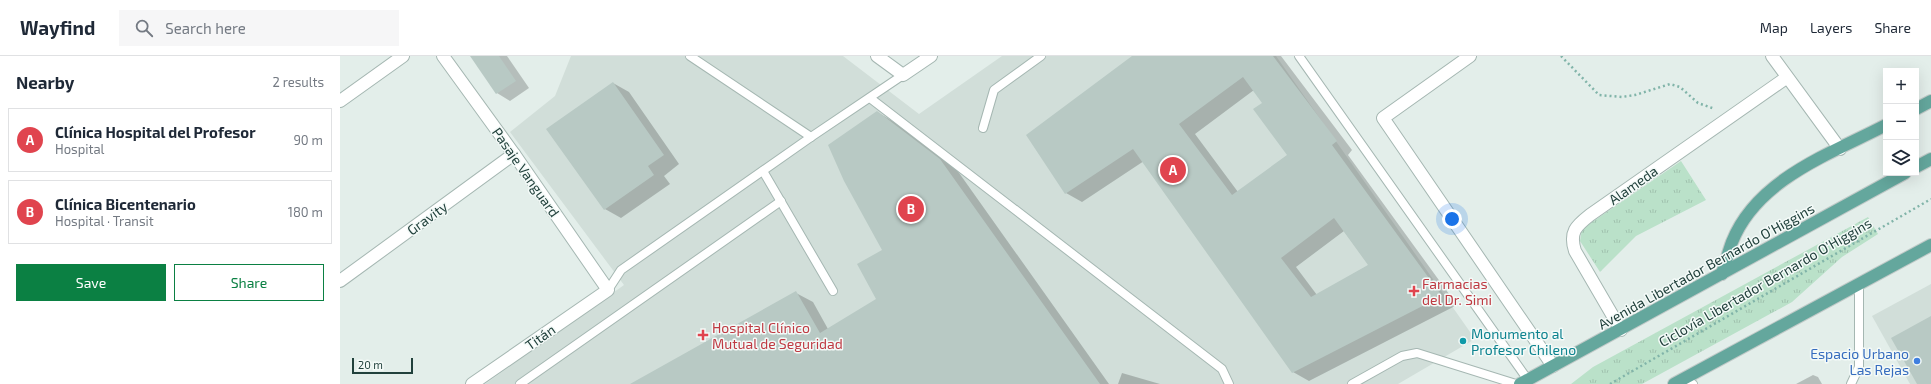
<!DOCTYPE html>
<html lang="en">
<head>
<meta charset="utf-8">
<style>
  :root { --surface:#fff; --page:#f6f6f7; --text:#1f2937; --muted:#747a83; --line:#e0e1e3; --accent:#0b8043 }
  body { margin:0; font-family:"Exo 2",sans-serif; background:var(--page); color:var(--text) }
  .controls { position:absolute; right:12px; top:12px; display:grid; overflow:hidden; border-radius:0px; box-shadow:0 4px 16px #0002 }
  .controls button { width:36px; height:36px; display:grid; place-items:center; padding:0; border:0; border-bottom:1px solid var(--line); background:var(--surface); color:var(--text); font:20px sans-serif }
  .scale { position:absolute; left:12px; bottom:10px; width:61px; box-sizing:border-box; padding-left:4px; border:2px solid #21413c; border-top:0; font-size:11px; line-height:14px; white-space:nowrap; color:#21413c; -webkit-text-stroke:3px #f4faf8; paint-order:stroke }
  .you { position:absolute; left:1112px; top:163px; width:14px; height:14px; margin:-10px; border:3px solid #fff; border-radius:50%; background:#1a73e8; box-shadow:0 0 0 6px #1a73e833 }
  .badge { display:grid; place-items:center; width:26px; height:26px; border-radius:50%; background:var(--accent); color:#fff; font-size:13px; font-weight:700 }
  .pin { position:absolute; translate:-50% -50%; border:2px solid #fff; box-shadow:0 1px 4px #0006 }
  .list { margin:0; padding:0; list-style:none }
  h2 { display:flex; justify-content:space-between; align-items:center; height:52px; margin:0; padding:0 16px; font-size:17px }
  h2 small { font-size:13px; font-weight:400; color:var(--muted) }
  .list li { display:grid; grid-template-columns:26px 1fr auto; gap:12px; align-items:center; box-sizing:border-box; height:64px; margin:0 8px 8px; padding:0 8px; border:1px solid var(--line); border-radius:0px }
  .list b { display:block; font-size:15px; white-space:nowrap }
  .list p { margin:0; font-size:13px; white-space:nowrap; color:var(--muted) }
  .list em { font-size:13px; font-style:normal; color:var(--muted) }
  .actions { display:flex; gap:8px; padding:12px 16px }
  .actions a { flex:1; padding:9px 0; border:1px solid var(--accent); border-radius:0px; text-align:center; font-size:14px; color:var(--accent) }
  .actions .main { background:var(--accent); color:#fff }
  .icon { flex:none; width:22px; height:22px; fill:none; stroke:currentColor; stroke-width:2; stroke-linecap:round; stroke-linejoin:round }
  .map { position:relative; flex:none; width:1591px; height:328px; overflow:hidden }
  header { display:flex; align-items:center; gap:24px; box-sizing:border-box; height:56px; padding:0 20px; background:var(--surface); border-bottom:1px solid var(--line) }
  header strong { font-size:19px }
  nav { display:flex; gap:22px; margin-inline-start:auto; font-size:14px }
  .search { width:280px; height:36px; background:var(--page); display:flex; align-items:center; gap:10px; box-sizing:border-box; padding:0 14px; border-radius:0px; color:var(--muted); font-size:15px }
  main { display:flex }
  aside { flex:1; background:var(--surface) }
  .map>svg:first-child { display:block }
</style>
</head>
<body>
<header>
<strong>Wayfind</strong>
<div class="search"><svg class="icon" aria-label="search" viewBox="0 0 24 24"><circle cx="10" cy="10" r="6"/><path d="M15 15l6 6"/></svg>Search here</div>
<nav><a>Map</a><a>Layers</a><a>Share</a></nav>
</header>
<main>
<aside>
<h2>Nearby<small>2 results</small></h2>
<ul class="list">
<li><span class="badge" style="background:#e0444e">A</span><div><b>Clínica Hospital del Profesor</b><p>Hospital</p></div><em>90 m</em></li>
<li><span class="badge" style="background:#e0444e">B</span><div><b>Clínica Bicentenario</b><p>Hospital · Transit</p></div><em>180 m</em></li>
</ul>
<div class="actions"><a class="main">Save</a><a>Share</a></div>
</aside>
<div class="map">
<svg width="1591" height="328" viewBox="0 0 1591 328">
  <defs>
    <pattern id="grass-tufts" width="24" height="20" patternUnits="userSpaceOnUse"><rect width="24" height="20" fill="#bae1c9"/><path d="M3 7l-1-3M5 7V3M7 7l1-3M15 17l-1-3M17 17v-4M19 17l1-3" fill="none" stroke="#a0c2ae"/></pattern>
  </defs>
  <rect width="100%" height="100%" fill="#e3eeea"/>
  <g fill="#d1ded9">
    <path d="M231,0H503L579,58L662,0H936L1135,283L1058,328H145L284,229L170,76L215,40Z"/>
    <path d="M1591,228V328H1570L1532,260Z"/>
  </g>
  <g fill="url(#grass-tufts)">
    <path d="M1341,105L1366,144L1296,180L1260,216L1240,185L1242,173Z"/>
    <path d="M1528,161L1538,178L1502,201L1452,246L1302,328H1231L1253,311Z"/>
  </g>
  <g fill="#0003" fill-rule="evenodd">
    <path d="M131,0H167L189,32L170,45L157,37Z"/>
    <path d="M794,0H941L1012,94L1008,99L1117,249L969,325L953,316L804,105L742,146L726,137ZM914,34L924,47L948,99L898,136L855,78ZM1004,175L1029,209L977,239L956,211Z"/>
    <path d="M273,27L289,36L339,108L324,120L330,128L281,162L265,153Z"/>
    <path d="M537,56L554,66L617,114L769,328H292L456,237L473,246L488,273L538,244L543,195Z"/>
    <path d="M782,317L820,328H778Z"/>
    <path d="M1473,319L1478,321L1482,328H1456Z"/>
  </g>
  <g fill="#b8c9c4" fill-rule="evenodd">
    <path d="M130,0H159L176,25L156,38Z"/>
    <path d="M792,0H933L997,85L992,89L1102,240L952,317L793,93L725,138L686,79ZM903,21L922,47L913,53L947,99L892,139L839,68ZM994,162L1028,209L971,241L941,202Z"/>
    <path d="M273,26L324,99L308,110L314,119L264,154L206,73Z"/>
    <path d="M537,55L600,103L760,328H290L456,235L480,277L536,243L517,208L542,194L504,125L488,89Z"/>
    <path d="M1591,260V328H1577L1551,282Z"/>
  </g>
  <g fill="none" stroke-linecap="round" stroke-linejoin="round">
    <g stroke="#a5b7b2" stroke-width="10">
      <g id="lane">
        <path d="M350,0L471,81"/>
        <path d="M959,0L1188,324"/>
        <path d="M530,42L882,313L889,328"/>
        <path d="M643,72L654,34L701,0"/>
        <path d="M423,115L493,235"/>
        <path d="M268,234L281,214L471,81L563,19"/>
        <path d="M1343,323L1353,328"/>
        <path d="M180,328L441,145"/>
        <path d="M1012,328L1062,300L1077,297L1176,328"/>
        <path d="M1511,328L1519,311V228"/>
      </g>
    </g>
    <g stroke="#a5b7b2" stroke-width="14">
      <g id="street">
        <path d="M103,0L174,98L268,234L132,328"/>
        <path d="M537,0L563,19L591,0"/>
        <path d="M1130,0L1043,62L1213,310"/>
        <path d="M1432,0L1500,93"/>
        <path d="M0,45L63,0"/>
        <path d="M0,225L174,98"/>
        <path d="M1281,274L1235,195C1229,176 1236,170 1250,159L1446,22"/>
      </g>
    </g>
    <g stroke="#c1cac8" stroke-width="14">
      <g id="primary">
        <path d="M1576,53L1591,45"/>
        <path d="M1576,111L1591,103"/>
        <path d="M1382,218C1385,208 1388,197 1392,186C1417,123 1490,98 1546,69"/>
        <path d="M1180,328L1565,117"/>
        <path d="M1334,328L1591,189"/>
      </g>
    </g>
    <g stroke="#81b4a9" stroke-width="2.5" stroke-dasharray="2 3" stroke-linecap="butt">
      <path d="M1221,0L1259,39L1282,41L1295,39L1330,28L1340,31L1358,47L1375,53"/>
      <path d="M1270,328L1591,143"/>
    </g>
    <use href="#lane" stroke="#fff" stroke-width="8"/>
    <use href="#street" stroke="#fff" stroke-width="12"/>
    <use href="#primary" stroke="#64a79d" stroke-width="12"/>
  </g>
  <g fill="#e0444e" stroke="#f4faf8" stroke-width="1.5">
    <path d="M1072 229h4v4h4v4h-4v4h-4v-4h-4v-4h4z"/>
    <path d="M361 273h4v4h4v4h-4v4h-4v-4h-4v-4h4z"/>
  </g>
  <circle fill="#0f9aa8" stroke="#f4faf8" stroke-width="1.5" cx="1123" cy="285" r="4"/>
  <circle fill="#3f7fe0" stroke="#f4faf8" stroke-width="1.5" cx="1577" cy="305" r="4"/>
  <g text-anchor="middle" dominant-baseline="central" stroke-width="3" stroke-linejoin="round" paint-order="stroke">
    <g font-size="14" fill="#21413c" stroke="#f4faf8">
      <text transform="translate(186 116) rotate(55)">Pasaje Vanguard</text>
      <text transform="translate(1293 129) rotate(-35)">Alameda</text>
      <text transform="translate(87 162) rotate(-36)">Gravity</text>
      <text transform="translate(1366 210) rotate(-29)">Avenida Libertador Bernardo O'Higgins</text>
      <text transform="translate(1425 226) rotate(-30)">Ciclovía Libertador Bernardo O'Higgins</text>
      <text transform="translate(200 281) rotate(-35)">Titán</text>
    </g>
    <g font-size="14" fill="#be3a42" stroke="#f4faf8" text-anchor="start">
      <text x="1082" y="227">Farmacias<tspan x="1082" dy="16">del Dr. Simi</tspan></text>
      <text x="372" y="271">Hospital Clínico<tspan x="372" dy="16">Mutual de Seguridad</tspan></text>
    </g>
    <g font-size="14" fill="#0d838f" stroke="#f4faf8" text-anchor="start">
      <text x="1131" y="277">Monumento al<tspan x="1131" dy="16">Profesor Chileno</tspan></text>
    </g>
    <g font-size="14" fill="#366cbe" stroke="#f4faf8" text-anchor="end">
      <text x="1569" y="297">Espacio Urbano<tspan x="1569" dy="16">Las Rejas</tspan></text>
    </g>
  </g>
</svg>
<div class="controls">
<button>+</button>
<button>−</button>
<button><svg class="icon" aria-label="layers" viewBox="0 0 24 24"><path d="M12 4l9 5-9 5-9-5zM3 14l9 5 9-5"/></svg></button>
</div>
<div class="scale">20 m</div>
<div class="you"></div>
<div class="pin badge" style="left:833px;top:114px;background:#e0444e">A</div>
<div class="pin badge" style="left:571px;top:153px;background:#e0444e">B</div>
</div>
</main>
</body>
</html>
